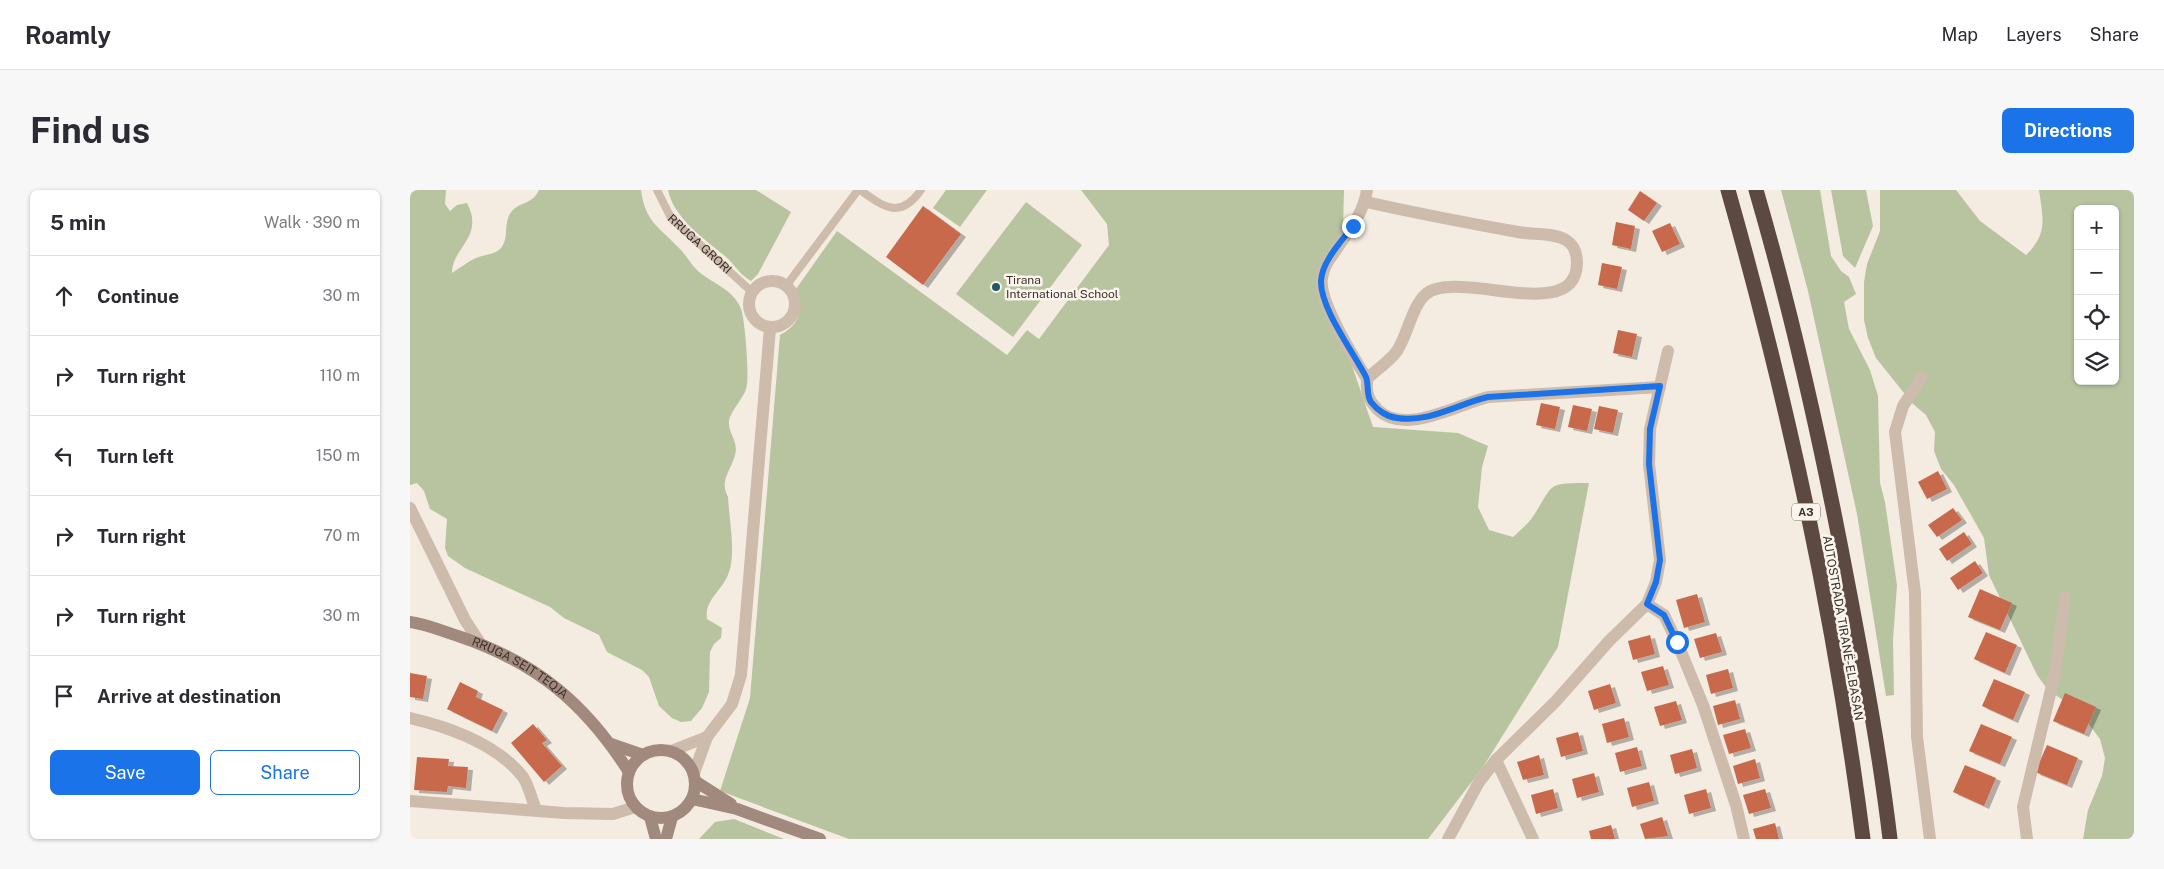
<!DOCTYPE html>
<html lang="en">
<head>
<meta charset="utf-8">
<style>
  :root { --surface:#fff; --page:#f7f7f7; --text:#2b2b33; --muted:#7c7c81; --line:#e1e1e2; --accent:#1a73e8 }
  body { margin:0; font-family:"Public Sans",sans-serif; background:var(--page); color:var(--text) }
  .controls { position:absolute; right:15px; top:15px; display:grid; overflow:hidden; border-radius:8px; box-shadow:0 1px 4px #0004 }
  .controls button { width:45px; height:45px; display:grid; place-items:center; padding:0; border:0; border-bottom:1px solid var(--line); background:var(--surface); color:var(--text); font:25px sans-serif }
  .stop { position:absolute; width:15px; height:15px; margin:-11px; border:4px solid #1a73e8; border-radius:50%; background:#fff }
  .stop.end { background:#1a73e8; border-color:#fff; box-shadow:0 1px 5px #0008 }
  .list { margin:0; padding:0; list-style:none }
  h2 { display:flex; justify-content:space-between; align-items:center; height:65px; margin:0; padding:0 20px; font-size:21px }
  h2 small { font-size:16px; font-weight:400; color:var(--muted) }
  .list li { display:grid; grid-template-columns:32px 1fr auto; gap:15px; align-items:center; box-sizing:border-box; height:80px; padding:0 20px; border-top:1px solid var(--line) }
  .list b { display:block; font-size:19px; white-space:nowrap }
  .list em { font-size:16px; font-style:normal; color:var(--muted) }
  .actions { display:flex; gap:10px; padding:15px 20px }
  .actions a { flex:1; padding:11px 0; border:1px solid var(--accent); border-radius:8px; text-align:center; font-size:18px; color:var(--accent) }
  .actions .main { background:var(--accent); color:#fff }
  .icon { flex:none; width:28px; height:28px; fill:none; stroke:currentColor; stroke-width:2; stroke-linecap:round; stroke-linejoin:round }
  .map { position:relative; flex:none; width:1724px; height:649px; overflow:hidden; border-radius:8px }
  header { display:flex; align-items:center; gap:30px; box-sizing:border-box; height:70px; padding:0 25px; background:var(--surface); border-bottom:1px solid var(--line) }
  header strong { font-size:24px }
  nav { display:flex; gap:28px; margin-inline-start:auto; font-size:18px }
  .intro { display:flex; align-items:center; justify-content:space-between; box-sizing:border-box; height:120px; padding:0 30px }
  h1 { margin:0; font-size:35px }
  .button { padding:12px 22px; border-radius:8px; background:var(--accent); color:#fff; font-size:18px; font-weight:700 }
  main { display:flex; gap:30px; padding:0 30px }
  aside { flex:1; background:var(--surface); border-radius:8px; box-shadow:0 1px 4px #0004 }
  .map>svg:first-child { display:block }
</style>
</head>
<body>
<header>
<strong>Roamly</strong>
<nav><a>Map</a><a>Layers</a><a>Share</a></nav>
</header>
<div class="intro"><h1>Find us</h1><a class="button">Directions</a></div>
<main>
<aside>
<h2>5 min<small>Walk · 390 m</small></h2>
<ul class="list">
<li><svg class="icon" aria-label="ahead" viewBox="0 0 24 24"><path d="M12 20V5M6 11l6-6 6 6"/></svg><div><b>Continue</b></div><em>30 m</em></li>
<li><svg class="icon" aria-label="right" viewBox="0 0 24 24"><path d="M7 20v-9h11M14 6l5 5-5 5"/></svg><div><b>Turn right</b></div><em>110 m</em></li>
<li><svg class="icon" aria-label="left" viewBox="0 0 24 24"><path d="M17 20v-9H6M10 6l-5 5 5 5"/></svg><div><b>Turn left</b></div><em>150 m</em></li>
<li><svg class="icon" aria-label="right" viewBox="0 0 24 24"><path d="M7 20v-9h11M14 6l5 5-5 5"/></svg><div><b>Turn right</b></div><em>70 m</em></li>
<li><svg class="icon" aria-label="right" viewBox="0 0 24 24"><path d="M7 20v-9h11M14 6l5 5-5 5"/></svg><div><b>Turn right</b></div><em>30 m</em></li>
<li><svg class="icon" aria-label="arrive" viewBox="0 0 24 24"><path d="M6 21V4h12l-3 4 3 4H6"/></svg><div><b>Arrive at destination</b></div></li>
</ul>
<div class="actions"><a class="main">Save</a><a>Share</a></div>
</aside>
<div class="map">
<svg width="1724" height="649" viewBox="0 0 1724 649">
  <defs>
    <filter id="shadow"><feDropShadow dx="5" dy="3" stdDeviation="0" flood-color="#0004"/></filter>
  </defs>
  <rect width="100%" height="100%" fill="#f4ebe1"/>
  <g fill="#b8c4a0" fill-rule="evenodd">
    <path d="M0,0H36L35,14L40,21L47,15L57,13C75,47 42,57 42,83C50,78 57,72 66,68C75,64 88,65 93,55C99,44 93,32 102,21C111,11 122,15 129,0H231C235,31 248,36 267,56C276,64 280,74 289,82C304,94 324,100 331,119C335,129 340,190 336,199C333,209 319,223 319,232C318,244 329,251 325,265C321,281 309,290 318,307C319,328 326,363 319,382C313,401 294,409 297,429L312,438L311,448L304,454L300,462L299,502L292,518L281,531L271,532L262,528L249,516L239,487L232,480L197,462L189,445L154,428L140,417L55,378L38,366L35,358L37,329L20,319L14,301L7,293L0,295Z"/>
    <path d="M258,0H346L381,22L348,84L341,91C330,85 325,75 316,67C295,49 264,29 258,0Z"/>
    <path d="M536,0H577L550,37L523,18Z"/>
    <path d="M671,0H934L933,38L915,97L963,237L1048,243L1078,256L1072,277L1068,317L1079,340L1103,347C1109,341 1117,335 1122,328C1145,294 1134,293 1179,293L1148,457L1073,577L1018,649H439L310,601L340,508L370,145C390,134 394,120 386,99L427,41L597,165L617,140L629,149L699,55L697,34Z"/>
    <path d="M1371,0H1410L1421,66L1431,81L1439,87L1446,104L1434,112L1439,139L1460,180L1468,206L1470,293L1475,312L1487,395L1483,450L1484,505L1476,506L1447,324L1398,101Z"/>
    <path d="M1421,0H1456L1463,36L1445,78L1433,66Z"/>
    <path d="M1470,0H1546L1570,31L1616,65C1638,44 1633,28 1629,0H1724V649H1673L1678,620L1692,586L1695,568L1690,549L1668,520L1638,500L1627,485L1579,385L1574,348L1544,295L1531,279L1524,261L1525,242L1516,225L1502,213L1466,168L1458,148L1454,130V92L1457,74L1470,41ZM1668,19H1705V191H1668Z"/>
    <path d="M616,12L672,55L603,147L546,104Z"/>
    <path d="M324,629L374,649H289L305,632Z"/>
  </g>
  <g fill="#c8694b" filter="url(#shadow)">
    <path d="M1230,1L1247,13L1234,31L1218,20Z"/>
    <path d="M513,16L551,44L513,95L476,67Z"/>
    <path d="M1206,32L1225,36L1221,59L1202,55Z"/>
    <path d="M1260,33L1270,54L1252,62L1242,41Z"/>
    <path d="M1192,73L1212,77L1207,99L1188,95Z"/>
    <path d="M1208,140L1227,144L1222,167L1203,163Z"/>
    <path d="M1131,213L1150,217L1145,239L1126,235Z"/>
    <path d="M1163,215L1182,219L1177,241L1158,237Z"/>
    <path d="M1189,216L1208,220L1203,243L1184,239Z"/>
    <path d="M1528,281L1537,299L1517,309L1508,292Z"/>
    <path d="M1543,318L1552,330L1527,347L1518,335Z"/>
    <path d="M1554,342L1562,354L1537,371L1529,359Z"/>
    <path d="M1565,371L1573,383L1548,400L1540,388Z"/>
    <path d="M1570,399L1602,413L1590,440L1558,427Z"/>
    <path d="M1287,404L1295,432L1274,438L1266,410Z"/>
    <path d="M1576,442L1607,455L1595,483L1564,469Z"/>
    <path d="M1306,443L1312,462L1290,468L1284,449Z"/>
    <path d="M1240,445L1245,464L1223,470L1218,451Z"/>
    <path d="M1253,476L1259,495L1237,501L1231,482Z"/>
    <path d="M1318,479L1323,498L1301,504L1296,485Z"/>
    <path d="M0,483L17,486L13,509L0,507Z"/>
    <path d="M1584,489L1615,502L1603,530L1572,516Z"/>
    <path d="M50,492L68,501L66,507L93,520L82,541L37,519Z"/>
    <path d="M1200,494L1206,513L1184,520L1178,501Z"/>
    <path d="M1655,503L1686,517L1674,544L1643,531Z"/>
    <path d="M1325,510L1330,529L1308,535L1303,516Z"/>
    <path d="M1266,511L1272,530L1250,536L1244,517Z"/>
    <path d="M1214,528L1219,547L1197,553L1192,534Z"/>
    <path d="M123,534L137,550L132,553L152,576L134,592L101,553Z"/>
    <path d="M1571,534L1602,547L1590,574L1559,561Z"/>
    <path d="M1335,539L1341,558L1319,564L1313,545Z"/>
    <path d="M1168,542L1173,561L1151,567L1146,548Z"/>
    <path d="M1637,555L1668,568L1657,595L1625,582Z"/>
    <path d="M1227,557L1232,576L1210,582L1205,563Z"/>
    <path d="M1282,559L1287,578L1265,584L1260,565Z"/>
    <path d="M1129,565L1134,585L1113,590L1107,572Z"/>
    <path d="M7,567L39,569L38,576L58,577L56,598L38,596L37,602L4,600Z"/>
    <path d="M1345,569L1350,588L1328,594L1323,576Z"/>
    <path d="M1555,575L1586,588L1574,616L1543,602Z"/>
    <path d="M1184,583L1189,602L1167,608L1162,589Z"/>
    <path d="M1239,592L1244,611L1222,617L1217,598Z"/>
    <path d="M1143,599L1148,618L1126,624L1121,605Z"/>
    <path d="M1296,599L1301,618L1279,624L1274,605Z"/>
    <path d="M1355,599L1361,618L1339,624L1333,605Z"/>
    <path d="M1252,627L1258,646L1235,649L1230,634Z"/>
    <path d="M1365,633L1369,649H1346L1343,639Z"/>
    <path d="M1201,635L1205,649H1181L1179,641Z"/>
  </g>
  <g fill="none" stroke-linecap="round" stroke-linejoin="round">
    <g stroke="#cdbbac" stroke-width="8">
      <path id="s1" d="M247,0L261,28L342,102"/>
      <path d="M450,0C474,17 490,30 511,0"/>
      <path d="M376,96L448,0"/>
    </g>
    <g stroke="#cdbbac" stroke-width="12">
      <path d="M956,12C1006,23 1057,33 1108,42C1123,45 1143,42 1156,50C1164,55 1167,64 1167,73C1166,136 1048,78 1016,104C1002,116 998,144 987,161C980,171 966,180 957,189C957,194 956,199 958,204C959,211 964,215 968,220C995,246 1049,214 1078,207L1250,197"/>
      <circle cx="362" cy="114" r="23"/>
      <path d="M1512,187L1493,216L1485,242L1505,403L1507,547L1520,649"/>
      <path d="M957,189C944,168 908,111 912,88C913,75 923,65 930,54C942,37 954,21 957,0"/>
      <path d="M0,318L55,430L70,453"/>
      <path d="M1237,414L1254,425L1267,452L1293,515L1326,615L1334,649"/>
      <path d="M0,528C39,537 87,554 113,587C119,596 122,610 126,620"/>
      <path d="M261,561L297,547"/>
      <path d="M1086,570L1123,649"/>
      <path d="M284,583L297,547L322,514L331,485L360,138"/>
      <path d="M0,611L154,623L203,624L225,617"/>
      <path d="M1038,649L1069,592L1086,570L1146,511L1199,451L1237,414L1246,392L1250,370L1239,274L1240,239L1258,161"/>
      <path d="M1617,649L1613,617L1645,483L1655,407"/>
    </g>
    <g stroke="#a18a7d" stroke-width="12">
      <path id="s2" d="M0,432C16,434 32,441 48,446C126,472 175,513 219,582"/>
      <path d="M201,554L233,565"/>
      <circle cx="251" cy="594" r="34"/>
      <path d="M285,591L321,614"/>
      <path d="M282,609L327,619L410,649"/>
      <path d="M240,627L246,649"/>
      <path d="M256,649L262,627"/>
    </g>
    <g stroke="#5c4a42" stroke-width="15">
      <path d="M1318,0C1378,212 1425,430 1453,649"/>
      <path d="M1346,0C1384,130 1413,262 1438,395C1454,479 1470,564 1480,649"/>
    </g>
  </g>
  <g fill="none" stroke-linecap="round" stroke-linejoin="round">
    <path stroke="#1a73e8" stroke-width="6" d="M943,36C932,51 912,71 911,91C910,118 944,163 956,187C959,195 956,205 961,212C967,220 977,227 987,228C1020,233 1047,214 1078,207L1250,196L1240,239L1239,274L1250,370L1246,392L1237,414L1254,425L1267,452"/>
  </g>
  <circle fill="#1f5a5e" stroke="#fbf5ee" stroke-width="2" cx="586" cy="97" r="5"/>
  <g text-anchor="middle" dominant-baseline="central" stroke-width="5" stroke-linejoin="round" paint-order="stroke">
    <rect fill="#fbf5ee" stroke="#756b66" stroke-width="1" x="1382" y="313.5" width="28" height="17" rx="4"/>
    <g font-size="11" font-weight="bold" fill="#3b302b">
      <text x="1396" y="322">A3</text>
    </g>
    <g font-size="12" fill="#3b302b" stroke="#fbf5ee">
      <text stroke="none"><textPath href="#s1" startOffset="70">RRUGA GRORI</textPath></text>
      <text transform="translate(1433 438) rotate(80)">AUTOSTRADA TIRANË-ELBASAN</text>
      <text stroke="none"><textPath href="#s2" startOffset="120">RRUGA SEIT TEQJA</textPath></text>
    </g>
    <g font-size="12" fill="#3b302b" stroke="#fbf5ee" text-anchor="start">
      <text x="596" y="90">Tirana<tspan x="596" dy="14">International School</tspan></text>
    </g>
  </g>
</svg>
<div class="controls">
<button>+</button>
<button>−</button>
<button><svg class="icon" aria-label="locate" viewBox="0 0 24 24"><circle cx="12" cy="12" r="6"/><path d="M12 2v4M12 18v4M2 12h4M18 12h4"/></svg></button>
<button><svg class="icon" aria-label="layers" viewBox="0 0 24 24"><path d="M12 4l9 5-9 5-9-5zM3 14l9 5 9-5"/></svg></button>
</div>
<div class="stop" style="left:1267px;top:452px"></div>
<div class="stop end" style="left:943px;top:36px"></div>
</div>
</main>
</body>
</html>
